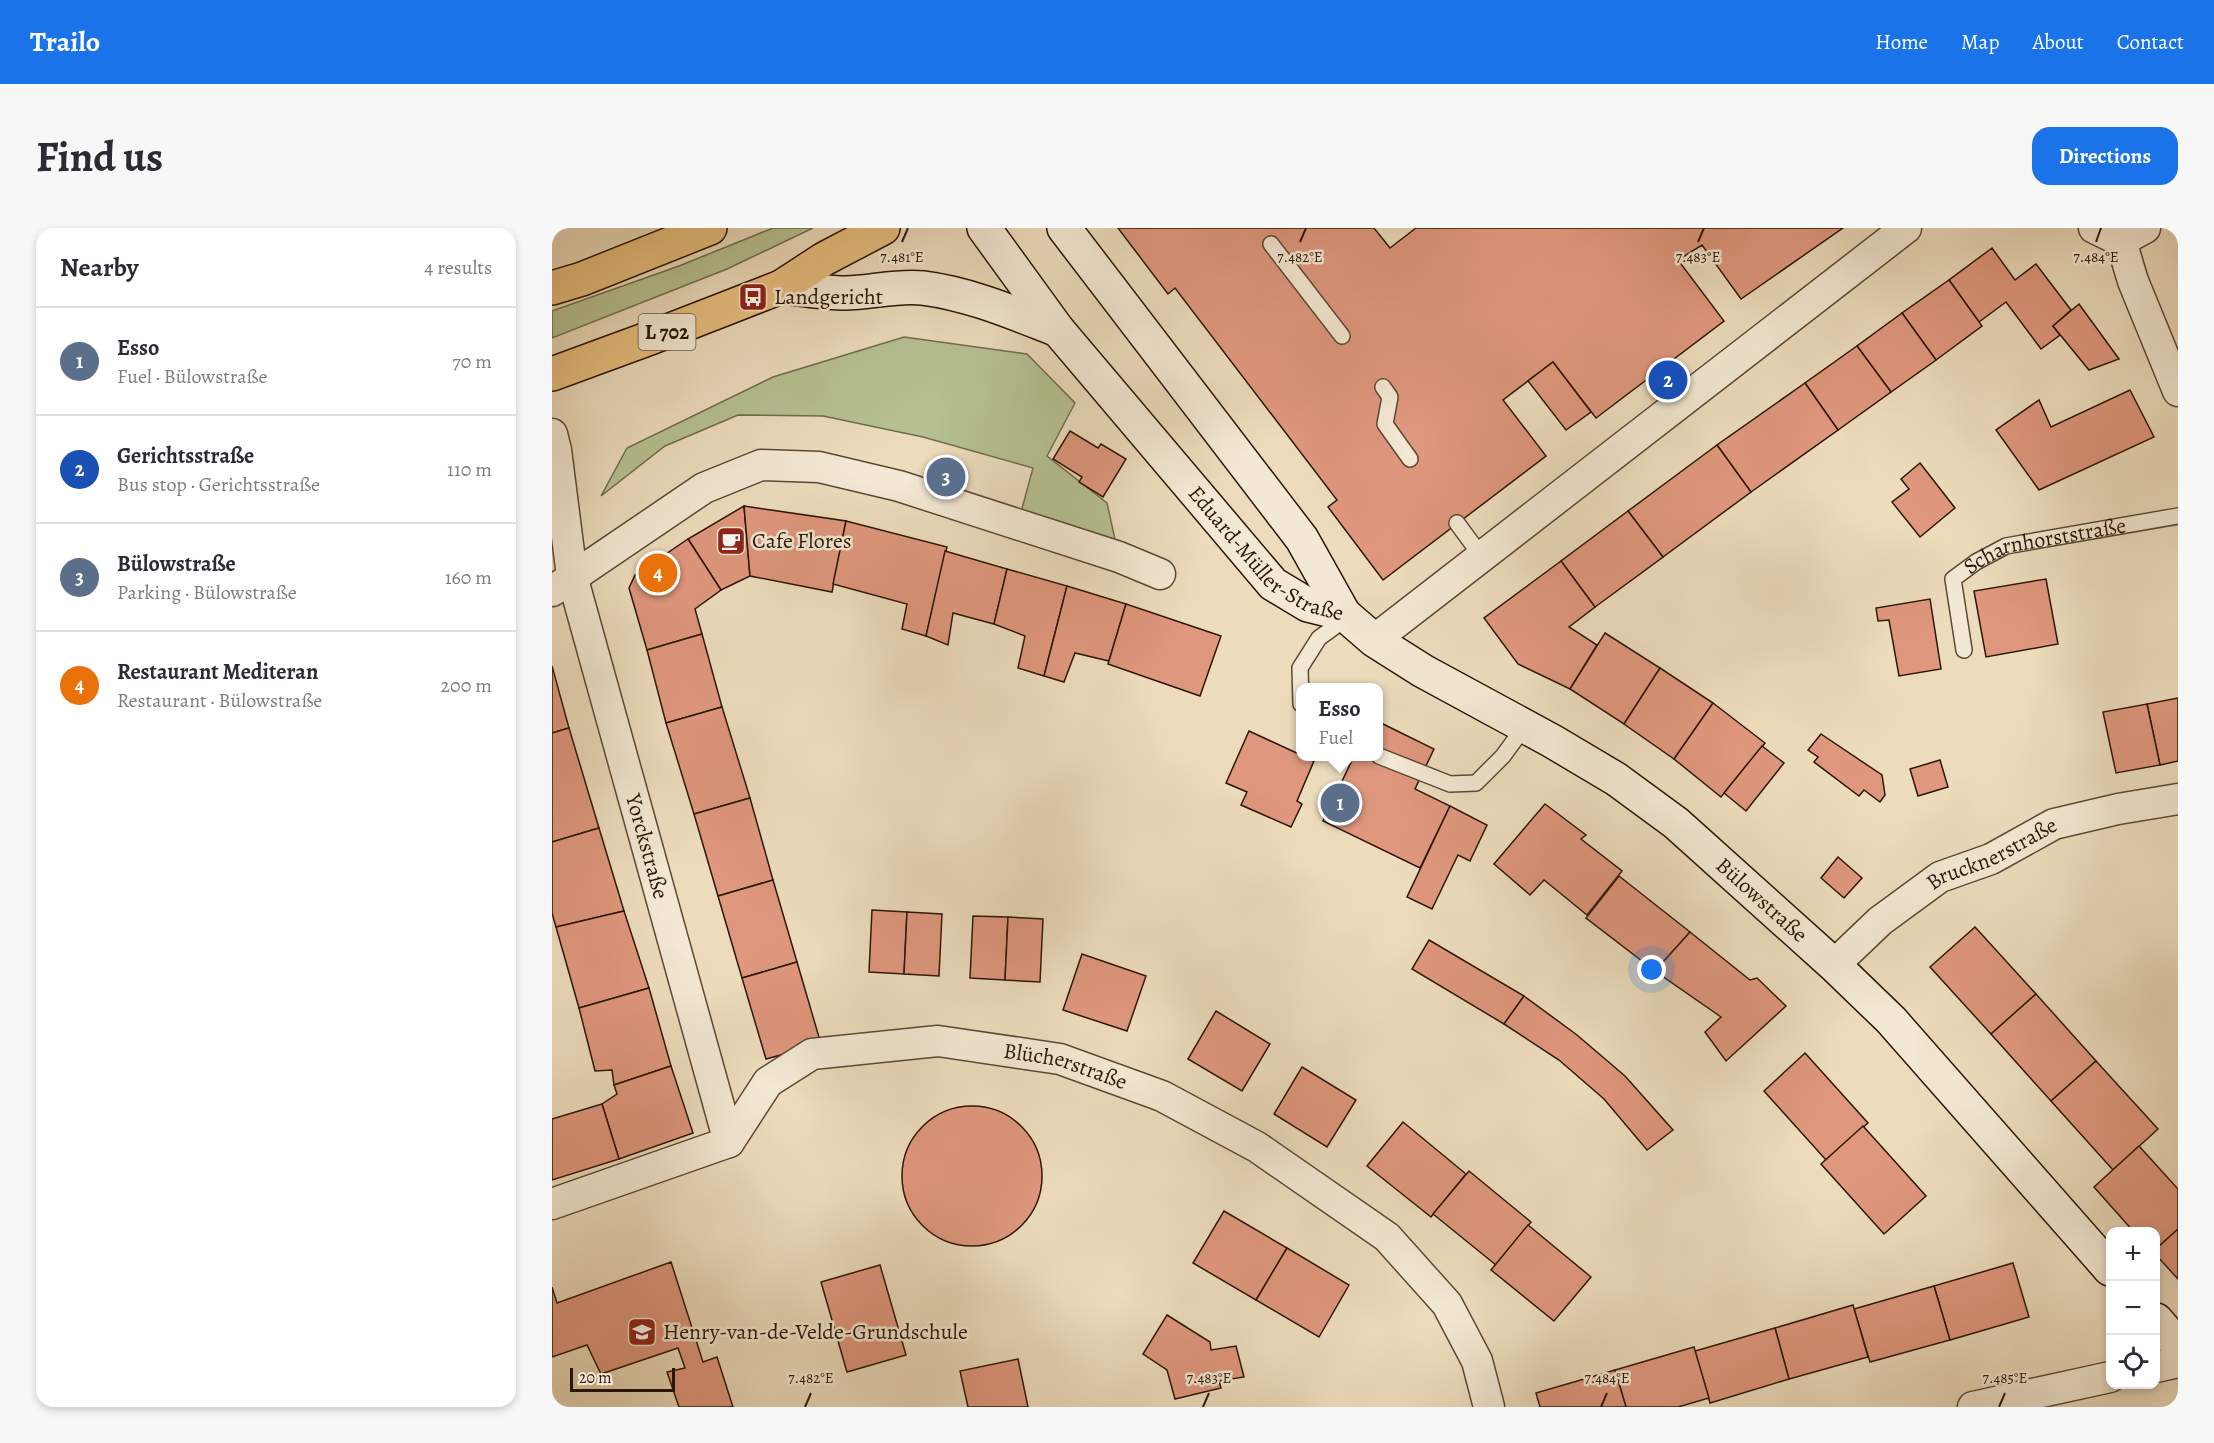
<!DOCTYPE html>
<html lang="en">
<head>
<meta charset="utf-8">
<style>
  :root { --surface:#fff; --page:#f7f7f7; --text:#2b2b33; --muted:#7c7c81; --line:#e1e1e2; --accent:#1a73e8 }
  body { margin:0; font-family:Alegreya,serif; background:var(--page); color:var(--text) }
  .controls { position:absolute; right:18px; bottom:18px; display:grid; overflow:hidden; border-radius:12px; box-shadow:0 3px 9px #0003 }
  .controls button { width:54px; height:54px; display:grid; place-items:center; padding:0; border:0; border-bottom:2px solid var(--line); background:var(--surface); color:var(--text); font:30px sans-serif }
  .scale { position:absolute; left:18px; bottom:15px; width:105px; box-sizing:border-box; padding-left:6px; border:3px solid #2c1608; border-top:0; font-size:16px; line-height:21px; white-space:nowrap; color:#2c1608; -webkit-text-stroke:4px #f3e8d3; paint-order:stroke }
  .you { position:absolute; left:1100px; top:742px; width:21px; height:21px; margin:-15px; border:4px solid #fff; border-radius:50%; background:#1a73e8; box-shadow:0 0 0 9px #1a73e833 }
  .badge { display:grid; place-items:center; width:39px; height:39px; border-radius:50%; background:var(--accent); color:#fff; font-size:20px; font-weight:700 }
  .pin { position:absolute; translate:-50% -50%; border:3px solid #fff; box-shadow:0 2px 6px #0006 }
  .popup { position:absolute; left:744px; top:455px; width:87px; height:78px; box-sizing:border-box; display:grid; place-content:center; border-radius:12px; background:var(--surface); filter:drop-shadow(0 2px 4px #0005); font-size:20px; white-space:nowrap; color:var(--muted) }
  .popup b { font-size:22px; color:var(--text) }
  .popup::after { content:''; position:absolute; left:50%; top:100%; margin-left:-12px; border:12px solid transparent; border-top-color:var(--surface) }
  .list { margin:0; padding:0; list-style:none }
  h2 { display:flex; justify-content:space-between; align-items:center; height:78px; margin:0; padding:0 24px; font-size:26px }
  h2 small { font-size:20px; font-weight:400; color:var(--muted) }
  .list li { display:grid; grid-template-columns:39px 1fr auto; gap:18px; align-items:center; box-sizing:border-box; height:108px; padding:0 24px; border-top:2px solid var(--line) }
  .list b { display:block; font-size:22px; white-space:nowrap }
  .list p { margin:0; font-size:20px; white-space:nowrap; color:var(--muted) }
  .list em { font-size:20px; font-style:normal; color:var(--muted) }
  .icon { flex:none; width:33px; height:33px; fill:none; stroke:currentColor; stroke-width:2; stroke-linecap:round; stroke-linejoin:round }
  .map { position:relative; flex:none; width:1626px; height:1179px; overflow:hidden; border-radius:18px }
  header { display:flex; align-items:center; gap:36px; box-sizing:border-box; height:84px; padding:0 30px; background:var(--accent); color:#fff }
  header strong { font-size:28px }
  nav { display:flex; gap:33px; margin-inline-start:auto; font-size:21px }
  .intro { display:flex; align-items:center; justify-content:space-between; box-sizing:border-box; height:144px; padding:0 36px }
  h1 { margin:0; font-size:42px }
  .button { padding:15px 27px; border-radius:18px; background:var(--accent); color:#fff; font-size:21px; font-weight:700 }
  main { display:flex; gap:36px; padding:0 36px }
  aside { flex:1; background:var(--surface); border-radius:18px; box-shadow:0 3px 9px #0003 }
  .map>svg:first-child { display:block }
</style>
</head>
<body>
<header>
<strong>Trailo</strong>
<nav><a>Home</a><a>Map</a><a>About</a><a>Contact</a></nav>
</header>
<div class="intro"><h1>Find us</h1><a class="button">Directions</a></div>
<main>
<aside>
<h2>Nearby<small>4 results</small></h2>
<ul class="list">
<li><span class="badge" style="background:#5c6f8a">1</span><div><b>Esso</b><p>Fuel · Bülowstraße</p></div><em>70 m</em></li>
<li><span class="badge" style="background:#1a4fb4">2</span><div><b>Gerichtsstraße</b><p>Bus stop · Gerichtsstraße</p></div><em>110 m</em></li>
<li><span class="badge" style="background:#5c6f8a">3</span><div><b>Bülowstraße</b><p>Parking · Bülowstraße</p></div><em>160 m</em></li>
<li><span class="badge" style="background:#e8710a">4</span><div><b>Restaurant Mediteran</b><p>Restaurant · Bülowstraße</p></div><em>200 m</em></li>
</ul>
</aside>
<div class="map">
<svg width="1626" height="1179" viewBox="0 0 1626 1179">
  <rect width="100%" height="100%" fill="#ecdcbc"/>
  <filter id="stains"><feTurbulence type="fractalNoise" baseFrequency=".00333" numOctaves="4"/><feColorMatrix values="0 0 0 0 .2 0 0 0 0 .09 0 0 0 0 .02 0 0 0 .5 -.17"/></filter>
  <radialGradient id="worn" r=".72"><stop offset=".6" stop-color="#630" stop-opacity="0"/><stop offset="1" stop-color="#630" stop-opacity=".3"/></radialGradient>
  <g fill="#b6c192" stroke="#716c4d" stroke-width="1.5">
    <path d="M221,0H261L175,41L0,110V83L127,38Z"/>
    <path d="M352,109L475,126L523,175L495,228L555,275L567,329L466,295L481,240L371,209L271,188L186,187L113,218L49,268L75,220L221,149Z"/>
  </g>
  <g fill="#df977d" stroke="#2c1608" stroke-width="1.5">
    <path d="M566,0H822L838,20L864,0H1291L1189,71L1150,17L1126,32L1172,93L1044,190L1001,134L951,172L994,228L831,352L776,279L785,272L623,60L616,66Z"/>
    <path d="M1440,20L1463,52L1484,36L1519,82L1501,98L1508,107L1489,121L1454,74L1427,94L1397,52Z"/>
    <path d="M1397,52L1430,98L1384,132L1350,85Z"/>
    <path d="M1527,76L1567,131L1537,142L1501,98Z"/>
    <path d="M1350,85L1384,132L1339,164L1305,118Z"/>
    <path d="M1305,118L1339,164L1286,202L1253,155Z"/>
    <path d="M1001,134L1039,184L1014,202L976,153Z"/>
    <path d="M1253,155L1286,202L1199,264L1165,217Z"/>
    <path d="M1578,162L1602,209L1487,262L1444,202L1487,172L1499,199Z"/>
    <path d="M518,203L546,220L549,216L574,231L551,269L527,254L530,249L501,231Z"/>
    <path d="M1165,217L1199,264L1111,329L1076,283Z"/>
    <path d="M1368,235L1403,280L1368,309L1340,274L1357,261L1349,251Z"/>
    <path d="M192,278L198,348L169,362L136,311Z"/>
    <path d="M192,278L294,293L280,364L198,348Z"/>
    <path d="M1076,283L1111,329L1043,379L1009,333Z"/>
    <path d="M294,293L395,319L374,408L350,401L355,376L281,356Z"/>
    <path d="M136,311L169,362L143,381L150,406L95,422L77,360L83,347Z"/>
    <path d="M393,323L455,341L442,396L401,385L396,417L374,408Z"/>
    <path d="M1009,333L1043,379L1017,399L1045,417L1018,461L966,436L932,390Z"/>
    <path d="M455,341L515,358L492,448L466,440L473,408L442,396Z"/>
    <path d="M1494,351L1506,416L1434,429L1422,363Z"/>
    <path d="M515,358L574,376L557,433L523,425L512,454L492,448Z"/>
    <path d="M1378,371L1389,441L1347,448L1337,392L1326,393L1324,380Z"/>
    <path d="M574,376L669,408L648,468L556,436Z"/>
    <path d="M1053,405L1108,440L1072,496L1018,461Z"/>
    <path d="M150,406L170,479L114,495L95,422Z"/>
    <path d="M0,438L17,500L0,505Z"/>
    <path d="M1108,440L1161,475L1122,531L1072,496Z"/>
    <path d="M1626,470V533L1608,537L1595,476Z"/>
    <path d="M1161,475L1213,515L1169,569L1122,531Z"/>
    <path d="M1595,476L1608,537L1564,545L1551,484Z"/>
    <path d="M170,479L198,570L142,586L114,495Z"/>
    <path d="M827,494L882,521L863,561L898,578L868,640L771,593L802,528H827Z"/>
    <path d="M17,500L47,600L0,614V505Z"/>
    <path d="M697,503L749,527V528L762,533L745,573L750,576L739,599L689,577L695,564L674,555Z"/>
    <path d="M1269,506L1330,547L1333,567L1328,574L1312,562L1307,568L1262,534L1266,529L1256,522Z"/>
    <path d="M1210,518L1232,535L1194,583L1172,565Z"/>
    <path d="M1388,532L1396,559L1366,568L1358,541Z"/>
    <path d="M198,570L221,652L166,668L142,586Z"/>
    <path d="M993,576L1034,607L1029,611L1070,643L1035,687L992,652L978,667L942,636Z"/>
    <path d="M898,578L935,597L918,633L906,627L880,681L855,669Z"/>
    <path d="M47,600L72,683L4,699L0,685V614Z"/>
    <path d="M1286,629L1310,650L1292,670L1269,650Z"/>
    <path d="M1067,648L1138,704L1103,743L1034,690Z"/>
    <path d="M221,652L245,734L190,750L166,668Z"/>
    <path d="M320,682L355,684L352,746L317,744Z"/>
    <path d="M72,683L97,760L27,780L4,699Z"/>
    <path d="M355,684L390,686L387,748L352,746Z"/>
    <path d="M421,688L456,689L453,752L418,750Z"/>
    <path d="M456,689L491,691L488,754L453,752Z"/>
    <path d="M1423,699L1484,766L1439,806L1378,739Z"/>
    <path d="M1138,704L1198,752L1205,750L1234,778L1174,833L1153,804L1169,789L1103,743Z"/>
    <path d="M877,712L972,768L952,796L860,741Z"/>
    <path d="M530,726L594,748L575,803L511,782Z"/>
    <path d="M245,734L269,816L214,831L190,750Z"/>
    <path d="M97,760L119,838L62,857L60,842L43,843L27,780Z"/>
    <path d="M1484,766L1544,833L1499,873L1439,806Z"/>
    <path d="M972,768L1025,807L1073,848L1121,902L1095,922L1052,871L1007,832L952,796Z"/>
    <path d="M664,783L718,816L690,863L636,831Z"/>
    <path d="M1253,825L1316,895L1274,932L1212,863Z"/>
    <path d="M1544,833L1606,901L1561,942L1499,873Z"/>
    <path d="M119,838L141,905L67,931L50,876L65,866L62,857Z"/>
    <path d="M750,839L804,872L775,919L722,886Z"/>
    <path d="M50,876L67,931L0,952V891Z"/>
    <circle cx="420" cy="948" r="70"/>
    <path d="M851,894L914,946L879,989L815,938Z"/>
    <path d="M1311,898L1374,968L1332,1006L1269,936Z"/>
    <path d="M1587,918L1626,961V1001L1604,1021V1004H1582L1542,959Z"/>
    <path d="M917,943L979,994L944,1037L881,986Z"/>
    <path d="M672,983L735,1020L704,1072L641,1035Z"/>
    <path d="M976,997L1039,1049L1002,1093L939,1042Z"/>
    <path d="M1626,1001V1051L1604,1027V1021Z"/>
    <path d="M735,1020L797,1057L767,1109L704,1072Z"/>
    <path d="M119,1034L151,1134L165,1129L181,1179H127L115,1144L133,1140L126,1120L49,1146L35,1117L0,1129V1059L5,1075Z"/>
    <path d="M1461,1035L1477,1089L1398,1112L1382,1058Z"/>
    <path d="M328,1037L354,1127L295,1144L269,1054Z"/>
    <path d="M1382,1058L1398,1112L1318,1134L1302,1081Z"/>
    <path d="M1301,1077L1316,1129L1237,1151L1223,1100Z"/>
    <path d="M615,1087L658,1114L659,1122L684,1118L692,1149L667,1153L669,1160L623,1171L615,1142L591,1126Z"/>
    <path d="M1223,1100L1237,1151L1158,1175L1143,1123Z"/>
    <path d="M1142,1119L1157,1170L1126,1179H1074L1063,1142Z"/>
    <path d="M466,1131L476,1179H416L408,1143Z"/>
    <path d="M1063,1142L1074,1179H988L984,1165Z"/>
  </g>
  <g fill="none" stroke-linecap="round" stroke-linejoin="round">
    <g stroke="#5c4835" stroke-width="18">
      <g id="lane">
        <path d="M719,16L790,108"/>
        <path d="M831,159L838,169L833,196L858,231"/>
        <path d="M905,295L930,329"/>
        <path id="s1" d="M1412,422L1401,351L1424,334L1454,318L1626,288"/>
        <path d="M749,476L748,440L767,410L796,389"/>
        <path d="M827,528L898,556L924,555L951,528L973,498"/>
      </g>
    </g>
    <g stroke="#5c4835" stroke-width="33">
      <g id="street">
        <path d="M1542,0L1569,13L1593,0"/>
        <path d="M1569,13L1581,53L1626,163"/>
        <path id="s2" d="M0,206L4,222L20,348L177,914"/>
        <path d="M0,363L152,260L209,237L267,239L347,258L567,329L608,346"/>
        <path d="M822,412L1354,0"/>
        <path id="s3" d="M1282,737L1328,693L1388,649L1439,631L1502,596L1566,581L1626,571"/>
        <path id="s4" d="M0,976L177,914L216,854L260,826L386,813L508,831L610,868L705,919L835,1009L895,1076L925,1133L937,1179"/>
        <path d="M1604,1139L1626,1134"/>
        <path d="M1421,1179L1558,1149"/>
      </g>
    </g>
    <g stroke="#2c1608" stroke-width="36">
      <g id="secondary">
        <path id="s5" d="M432,0L506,102L721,356L756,377L792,386"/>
        <path id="s6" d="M512,0L750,311L792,386L822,412L871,443L1000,513L1064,551L1124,595L1282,737L1339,792L1558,1041"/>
        <path d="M229,59C250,61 272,65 293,65C319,65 344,57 371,60C418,66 462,85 506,102"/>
        <path d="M1604,1092L1626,1117"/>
      </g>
    </g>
    <g stroke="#2c1608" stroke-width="36">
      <g id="primary">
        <path d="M0,60L30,51L158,0"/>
        <path d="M0,146L98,110L229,59L272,31L331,0"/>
      </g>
    </g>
    <use href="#lane" stroke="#f3e8d3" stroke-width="15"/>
    <use href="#street" stroke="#f3e8d3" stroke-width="30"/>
    <use href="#secondary" stroke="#f3e8d3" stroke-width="33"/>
    <use href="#primary" stroke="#e6be7e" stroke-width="33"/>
  </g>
  <path fill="none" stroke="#2c1608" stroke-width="2" d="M350,14L356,0M748,14L754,0M1146,14L1152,0M1544,14L1549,0M253,1179L259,1165M651,1179L657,1165M1049,1179L1055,1165M1447,1179L1453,1165"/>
  <defs>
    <g id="bus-square" transform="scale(1.5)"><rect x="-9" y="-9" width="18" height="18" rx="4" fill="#8f2418" stroke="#f3e8d3"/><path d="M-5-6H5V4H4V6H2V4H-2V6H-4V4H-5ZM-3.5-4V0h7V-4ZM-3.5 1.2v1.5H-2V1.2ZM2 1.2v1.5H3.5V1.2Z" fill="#fff"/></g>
    <g id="cafe-square" transform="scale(1.5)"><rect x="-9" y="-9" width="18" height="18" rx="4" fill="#8f2418" stroke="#f3e8d3"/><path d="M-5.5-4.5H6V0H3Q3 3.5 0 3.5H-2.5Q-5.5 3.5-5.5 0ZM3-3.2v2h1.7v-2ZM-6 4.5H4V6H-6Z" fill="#fff"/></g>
    <g id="school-square" transform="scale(1.5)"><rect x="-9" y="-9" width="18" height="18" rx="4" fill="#8f2418" stroke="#f3e8d3"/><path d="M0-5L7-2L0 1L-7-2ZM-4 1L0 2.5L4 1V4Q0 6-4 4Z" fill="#fff"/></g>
  </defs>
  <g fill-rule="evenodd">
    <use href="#bus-square" x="201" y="69"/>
    <use href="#cafe-square" x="179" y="313"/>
    <use href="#school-square" x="90" y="1104"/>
  </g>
  <g text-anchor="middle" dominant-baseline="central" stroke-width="5" stroke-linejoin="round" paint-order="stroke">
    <rect fill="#f3e8d3" stroke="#685545" stroke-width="1.5" x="86.5" y="86" width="57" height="36" rx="4.5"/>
    <g font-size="21" font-weight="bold" fill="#2c1608">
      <text x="115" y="104">L 702</text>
    </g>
    <g font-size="22" fill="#2c1608" stroke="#f3e8d3" text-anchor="start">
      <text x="222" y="69">Landgericht</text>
      <text x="200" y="313">Cafe Flores</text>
      <text x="111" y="1104">Henry-van-de-Velde-Grundschule</text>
    </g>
    <g font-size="22" fill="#2c1608" stroke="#f3e8d3">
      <text stroke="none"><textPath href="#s5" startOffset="435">Eduard-Müller-Straße</textPath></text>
      <text stroke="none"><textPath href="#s1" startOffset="172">Scharnhorststraße</textPath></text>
      <text stroke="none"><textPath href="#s2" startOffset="424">Yorckstraße</textPath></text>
      <text stroke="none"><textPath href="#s3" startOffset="195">Brucknerstraße</textPath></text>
      <text stroke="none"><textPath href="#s6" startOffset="986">Bülowstraße</textPath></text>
      <text stroke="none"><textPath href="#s4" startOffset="568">Blücherstraße</textPath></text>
    </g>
  </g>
  <g font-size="15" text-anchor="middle" fill="#2c1608" stroke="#f3e8d3" stroke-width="5" stroke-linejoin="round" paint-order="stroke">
    <text x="350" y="34">7.481°E</text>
    <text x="748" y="34">7.482°E</text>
    <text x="1146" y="34">7.483°E</text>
    <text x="1544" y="34">7.484°E</text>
    <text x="259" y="1155">7.482°E</text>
    <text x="657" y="1155">7.483°E</text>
    <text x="1055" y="1155">7.484°E</text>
    <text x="1453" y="1155">7.485°E</text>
  </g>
  <rect width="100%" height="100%" filter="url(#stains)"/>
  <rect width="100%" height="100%" fill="url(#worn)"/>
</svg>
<div class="controls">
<button>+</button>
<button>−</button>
<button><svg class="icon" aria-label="locate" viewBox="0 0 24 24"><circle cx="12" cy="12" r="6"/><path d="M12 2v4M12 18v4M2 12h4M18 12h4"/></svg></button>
</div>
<div class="scale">20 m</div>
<div class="you"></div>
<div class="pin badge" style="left:788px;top:575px;background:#5c6f8a">1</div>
<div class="popup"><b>Esso</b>Fuel</div>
<div class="pin badge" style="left:1116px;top:152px;background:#1a4fb4">2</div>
<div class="pin badge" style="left:394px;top:249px;background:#5c6f8a">3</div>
<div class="pin badge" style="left:106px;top:345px;background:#e8710a">4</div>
</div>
</main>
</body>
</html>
